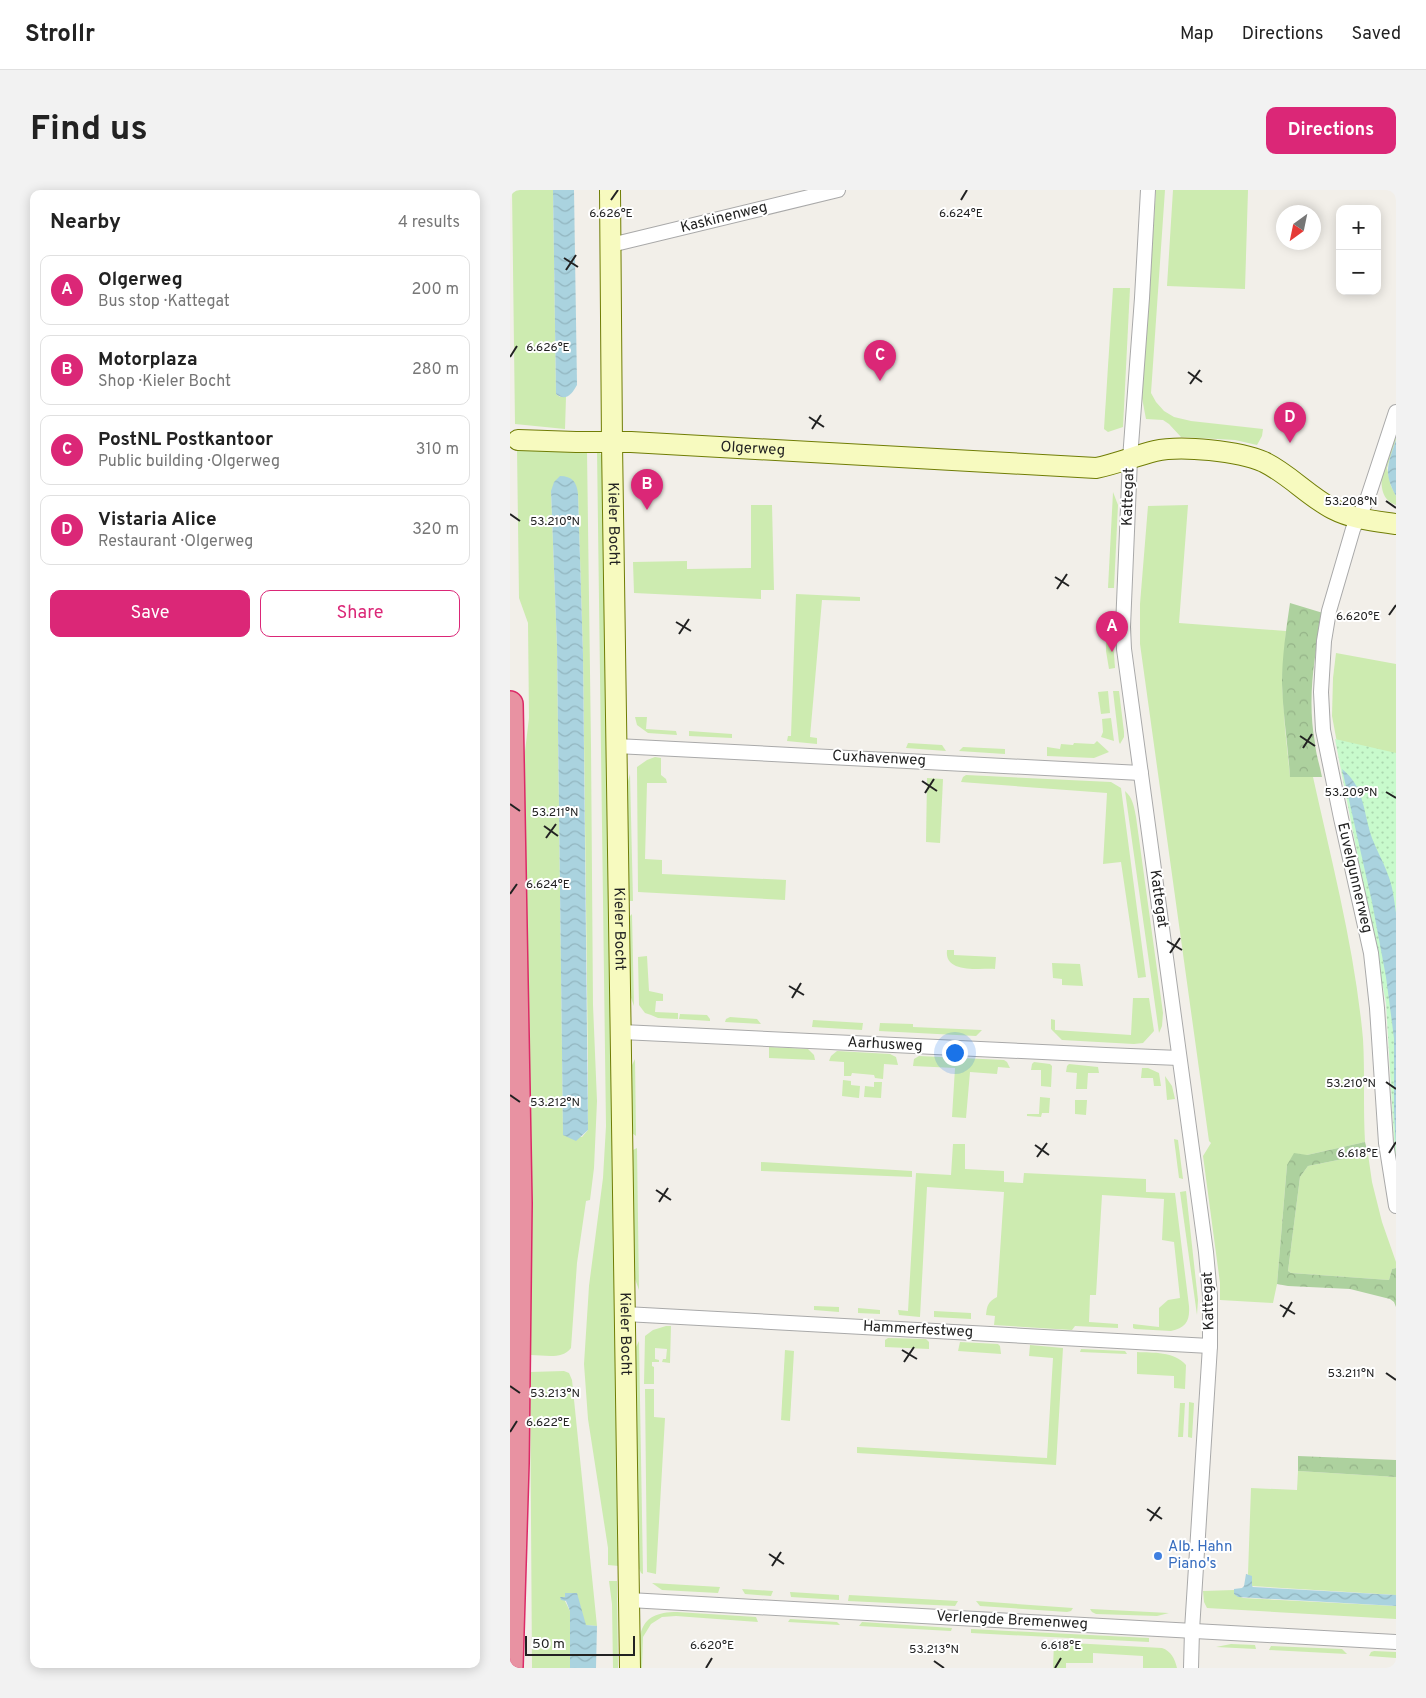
<!DOCTYPE html>
<html lang="en">
<head>
<meta charset="utf-8">
<style>
  :root { --surface:#fff; --page:#f2f2f2; --text:#222; --muted:#767676; --line:#e0e0e0; --accent:#db2777 }
  body { margin:0; font-family:Overpass,sans-serif; background:var(--page); color:var(--text) }
  .controls { position:absolute; right:15px; top:15px; display:grid; overflow:hidden; border-radius:10px; box-shadow:0 2px 12px #0003 }
  .controls button { width:45px; height:45px; display:grid; place-items:center; padding:0; border:0; border-bottom:1px solid var(--line); background:var(--surface); color:var(--text); font:25px sans-serif }
  .compass { position:absolute; left:766px; top:15px; width:45px; height:45px; border-radius:50%; background:var(--surface); box-shadow:0 2px 12px #0003; rotate:213deg }
  .scale { position:absolute; left:15px; bottom:12px; width:110px; box-sizing:border-box; padding-left:5px; border:2px solid #222; border-top:0; font-size:14px; line-height:18px; white-space:nowrap; color:#222; -webkit-text-stroke:4px #fff; paint-order:stroke }
  .you { position:absolute; left:444px; top:862px; width:18px; height:18px; margin:-12px; border:4px solid #fff; border-radius:50%; background:#1a73e8; box-shadow:0 0 0 8px #1a73e833 }
  .badge { display:grid; place-items:center; width:32px; height:32px; border-radius:50%; background:var(--accent); color:#fff; font-size:16px; font-weight:700 }
  .pin { position:absolute; translate:-50% -41px; filter:drop-shadow(0 1px 2px #0008) }
  .pin::after { content:''; position:absolute; top:26px; width:18px; height:15px; background:inherit; clip-path:polygon(0 0,100% 0,50% 100%) }
  .list { margin:0; padding:0; list-style:none }
  h2 { display:flex; justify-content:space-between; align-items:center; height:65px; margin:0; padding:0 20px; font-size:21px }
  h2 small { font-size:16px; font-weight:400; color:var(--muted) }
  .list li { display:grid; grid-template-columns:32px 1fr auto; gap:15px; align-items:center; box-sizing:border-box; height:70px; margin:0 10px 10px; padding:0 10px; border:1px solid var(--line); border-radius:10px }
  .list b { display:block; font-size:19px; white-space:nowrap }
  .list p { margin:0; font-size:16px; white-space:nowrap; color:var(--muted) }
  .list em { font-size:16px; font-style:normal; color:var(--muted) }
  .actions { display:flex; gap:10px; padding:15px 20px }
  .actions a { flex:1; padding:11px 0; border:1px solid var(--accent); border-radius:10px; text-align:center; font-size:18px; color:var(--accent) }
  .actions .main { background:var(--accent); color:#fff }
  .map { position:relative; flex:none; width:886px; height:1478px; overflow:hidden; border-radius:10px }
  header { display:flex; align-items:center; gap:30px; box-sizing:border-box; height:70px; padding:0 25px; background:var(--surface); border-bottom:1px solid var(--line) }
  header strong { font-size:24px }
  nav { display:flex; gap:28px; margin-inline-start:auto; font-size:18px }
  .intro { display:flex; align-items:center; justify-content:space-between; box-sizing:border-box; height:120px; padding:0 30px }
  h1 { margin:0; font-size:35px }
  .button { padding:12px 22px; border-radius:10px; background:var(--accent); color:#fff; font-size:18px; font-weight:700 }
  main { display:flex; gap:30px; padding:0 30px }
  aside { flex:1; background:var(--surface); border-radius:10px; box-shadow:0 2px 12px #0003 }
  .map>svg:first-child { display:block }
</style>
</head>
<body>
<header>
<strong>Strollr</strong>
<nav><a>Map</a><a>Directions</a><a>Saved</a></nav>
</header>
<div class="intro"><h1>Find us</h1><a class="button">Directions</a></div>
<main>
<aside>
<h2>Nearby<small>4 results</small></h2>
<ul class="list">
<li><span class="badge">A</span><div><b>Olgerweg</b><p>Bus stop · Kattegat</p></div><em>200 m</em></li>
<li><span class="badge">B</span><div><b>Motorplaza</b><p>Shop · Kieler Bocht</p></div><em>280 m</em></li>
<li><span class="badge">C</span><div><b>PostNL Postkantoor</b><p>Public building · Olgerweg</p></div><em>310 m</em></li>
<li><span class="badge">D</span><div><b>Vistaria Alice</b><p>Restaurant · Olgerweg</p></div><em>320 m</em></li>
</ul>
<div class="actions"><a class="main">Save</a><a>Share</a></div>
</aside>
<div class="map">
<svg width="886" height="1478" viewBox="0 0 886 1478">
  <defs>
    <pattern id="forest-crowns" width="20" height="18" patternUnits="userSpaceOnUse" patternTransform="scale(1.25)"><rect width="20" height="18" fill="#add19e"/><path d="M2 6a3 3 0 1 1 6 0M12 15a3 3 0 1 1 6 0" fill="none" stroke="#95b388"/></pattern>
    <pattern id="park-dots" width="8" height="8" patternUnits="userSpaceOnUse" patternTransform="scale(1.25)"><rect width="8" height="8" fill="#c8facc"/><path d="M2 2h.1M6 6h.1" fill="none" stroke="#acd6af" stroke-width="1.8" stroke-linecap="round"/></pattern>
    <pattern id="water-waves" width="16" height="10" patternUnits="userSpaceOnUse" patternTransform="scale(1.25)"><rect width="16" height="10" fill="#aad3df"/><path d="M0 5q4-4 8 0t8 0" fill="none" stroke="#92b5bf"/></pattern>
  </defs>
  <rect width="100%" height="100%" fill="#f2efe9"/>
  <g fill="#cdebb0" fill-rule="evenodd">
    <path d="M2,0H43L46,204L50,207H56L55,239L5,234Z"/>
    <path d="M646,0H655L641,203L646,212L654,221L664,227L681,231L753,239L752,246L747,255L725,250L671,247L659,234L653,230L636,229L632,208Z"/>
    <path d="M663,0H738L735,99L657,96Z"/>
    <path d="M603,98H620L613,237L598,242L594,239Z"/>
    <path d="M886,236V250L877,278L881,296L886,306V315C857,305 880,256 886,236Z"/>
    <path d="M7,258L77,261L81,555L83,815L87,911L84,978L80,1010L76,1011L67,1073L61,1158C52,1170 34,1165 21,1165L19,1095L12,586L19,528L18,433L9,408ZM41,301L68,304L73,465L78,874V940L72,947L53,944L47,456Z"/>
    <path d="M87,260L93,267L109,1376L98,1375V1358L78,1229L74,1174L79,1096L93,988L96,936Z"/>
    <path d="M603,302L608,315L604,398H598Z"/>
    <path d="M241,315H262L264,400H251V409L124,403L123,372L177,371V379L241,378Z"/>
    <path d="M678,315L669,433L776,441L772,492L775,538L780,586L803,587C822,673 845,760 853,849C855,883 853,918 855,952L797,965L777,975L767,1094L763,1113L710,1110V1093L693,966L701,953L699,951L630,454V414L638,316Z"/>
    <path d="M286,404L350,407V411L312,410L300,547L307,548V554L277,551L278,546H281Z"/>
    <path d="M596,435L602,436L605,478L599,479L596,461Z"/>
    <path d="M826,463L886,474V723L832,579L822,526L823,488Z"/>
    <path d="M598,501L600,523L591,524L588,502Z"/>
    <path d="M603,501H609L614,542V547L610,554L609,552Z"/>
    <path d="M125,527H137L136,539L166,541L167,545L138,543L127,535Z"/>
    <path d="M601,528L604,551L591,547L593,542L592,529Z"/>
    <path d="M179,541L222,544V548L179,546Z"/>
    <path d="M587,551L599,562L584,568L537,566V557L550,559L551,554L563,555L564,553L584,554Z"/>
    <path d="M398,553L432,555L436,561L396,558Z"/>
    <path d="M453,557L495,559V564L449,561Z"/>
    <path d="M145,567L151,568V585L156,589L157,593H137L135,669L152,670V684L276,690L275,710L128,702L127,577L137,570Z"/>
    <path d="M120,584L123,711H118L116,598Z"/>
    <path d="M456,585L601,592L611,598L636,787L628,788L611,672L593,674L597,603L451,592L453,587Z"/>
    <path d="M417,588L433,589L430,653L416,652Z"/>
    <path d="M615,601C623,608 624,617 626,627L653,823L652,836L649,843Z"/>
    <path d="M122,724L124,816L120,805L118,728Z"/>
    <path d="M437,760H444V765L486,767L485,779C470,778 434,784 437,760Z"/>
    <path d="M137,766L139,801L153,804V811H146L145,822L168,823V829L148,828L141,825L135,823L129,815L128,767Z"/>
    <path d="M542,773L570,774L573,796L552,795V789L543,788Z"/>
    <path d="M623,808H639L644,841L633,853L624,854L552,850L541,839V829L545,830V840L621,845Z"/>
    <path d="M170,824L197,825L200,829V831L169,829Z"/>
    <path d="M220,827L247,829L251,834L215,832L216,829Z"/>
    <path d="M303,830L353,833L352,840L302,837Z"/>
    <path d="M370,833L403,834V837L472,840L466,846L369,841Z"/>
    <path d="M259,857L298,859L304,865L305,870L259,868Z"/>
    <path d="M327,861L380,864L386,867L388,875L374,874L373,889L365,888L364,885L342,883L341,886H334V872L319,871L321,866Z"/>
    <path d="M409,866L494,870L497,872L500,878L488,877L487,884L460,882L456,928L442,927L445,878L403,876L404,869Z"/>
    <path d="M125,869L126,946L122,943V875Z"/>
    <path d="M524,872L540,874L542,876L541,897L531,896V880H521L522,874Z"/>
    <path d="M559,874L588,877L589,883H578L577,899H566L567,883L556,882L557,876Z"/>
    <path d="M632,878H638L649,883L651,896H644L643,888H631Z"/>
    <path d="M655,886L662,896L665,909L657,910Z"/>
    <path d="M333,890L341,891V895L350,896L349,908L332,906Z"/>
    <path d="M364,892H372L371,908L354,907L355,896L364,897Z"/>
    <path d="M530,907L540,908L539,923H532L531,927L517,926V924H529Z"/>
    <path d="M565,910H577L576,925L565,924Z"/>
    <path d="M664,949L668,950L673,989L669,988Z"/>
    <path d="M443,954H455V979L494,981V992L513,993L514,983L636,989V1002L665,1003L679,1116C680,1131 676,1138 661,1141L625,1139L623,1138V1134L649,1137V1118L658,1110L670,1108L664,1052L652,1050L654,1009L592,1005L586,1105H580L579,1132L608,1134V1138L565,1136L562,1140L484,1135L485,1126L476,1125C477,1115 478,1112 487,1107L494,1002L417,997L410,1127L389,1125L388,1120L398,1121L406,983L441,985Z"/>
    <path d="M127,958L129,1100L125,1089L122,962L123,960Z"/>
    <path d="M858,964L862,992L872,1032L886,1072V1078L882,1079L879,1090L781,1083L778,1081L790,987L798,976Z"/>
    <path d="M251,972L402,981V987L251,981Z"/>
    <path d="M676,1001L688,1110L687,1125L670,1002Z"/>
    <path d="M304,1116L329,1117V1122L304,1120Z"/>
    <path d="M348,1118L370,1120V1124L348,1123Z"/>
    <path d="M424,1121L461,1123V1129L424,1127Z"/>
    <path d="M156,1136H161L160,1173L152,1172L153,1169H156L157,1159L145,1158V1169L149,1170V1172H142V1176L144,1177V1194H134L135,1146L143,1140Z"/>
    <path d="M378,1148L416,1149L419,1152V1159L375,1157V1150Z"/>
    <path d="M129,1151L133,1384L131,1383L128,1376L125,1159Z"/>
    <path d="M450,1152L488,1154L490,1156L491,1164L448,1161Z"/>
    <path d="M520,1155L553,1158L546,1275L347,1263V1257L537,1268L543,1168L519,1166Z"/>
    <path d="M571,1159L615,1161L617,1164L570,1162Z"/>
    <path d="M275,1160L284,1161L280,1231L271,1230Z"/>
    <path d="M627,1162C643,1163 664,1161 676,1175L675,1199L664,1198V1186L627,1184Z"/>
    <path d="M54,1181L59,1183L62,1190L87,1436L76,1435L55,1403V1411L60,1421V1478H22L20,1182Z"/>
    <path d="M135,1199H144V1227L155,1228L146,1384L137,1382Z"/>
    <path d="M679,1212L684,1213L682,1248L678,1247Z"/>
    <path d="M670,1213H675L673,1247H668Z"/>
    <path d="M788,1281L886,1287V1405L742,1396L738,1384L741,1298L787,1300Z"/>
    <path d="M99,1391H107L108,1478H103L102,1414Z"/>
    <path d="M142,1393L210,1397L208,1403L152,1400Z"/>
    <path d="M232,1399L263,1401L261,1406L235,1404Z"/>
    <path d="M724,1400V1404L733,1408L886,1416V1429L697,1418L694,1412L693,1401Z"/>
    <path d="M280,1402L329,1405V1410L281,1407Z"/>
    <path d="M339,1405L448,1411L445,1416L338,1411Z"/>
    <path d="M466,1411L563,1418L561,1421L557,1422L470,1416Z"/>
    <path d="M580,1419H581L659,1423L647,1426L586,1424L582,1422Z"/>
    <path d="M167,1422L246,1427L248,1432L166,1426L152,1427L141,1434L133,1447L132,1478H128C129,1446 126,1422 167,1422Z"/>
    <path d="M280,1429L327,1432L330,1435L278,1432Z"/>
    <path d="M352,1432L442,1438L441,1441L349,1436Z"/>
    <path d="M461,1439L639,1448V1452L461,1443Z"/>
    <path d="M544,1452L652,1458C661,1461 665,1469 667,1478H633V1466L583,1463V1473H556V1478H543Z"/>
    <path d="M721,1454L745,1455L746,1459L706,1457Z"/>
    <path d="M761,1456L832,1459L837,1464L759,1460Z"/>
    <path d="M864,1461L886,1462V1468L859,1466L861,1462Z"/>
  </g>
  <g fill="url(#forest-crowns)">
    <path d="M780,413L813,423C804,466 797,510 805,553C806,565 810,576 812,587H780C778,556 773,525 772,494C772,467 776,440 780,413Z"/>
    <path d="M855,952L858,964L798,976L790,987L778,1081L781,1083L879,1090L882,1079L886,1078V1117L884,1112L880,1109L840,1099L778,1096L767,1094L777,975L784,963L797,965Z"/>
    <path d="M788,1266L886,1270V1287L788,1281Z"/>
  </g>
  <path fill="url(#park-dots)" d="M825,549L886,563V982L876,813Z"/>
  <g fill="url(#water-waves)">
    <path d="M43,0H64L67,195C62,204 56,212 46,204Z"/>
    <path d="M886,250V306C873,282 878,274 886,250Z"/>
    <path d="M50,286C62,286 67,292 68,304L73,465L78,940L66,951L53,945L47,456L41,301L44,292Z"/>
    <path d="M832,579C853,596 853,617 860,642C864,656 873,670 878,685C883,697 884,710 886,723V959L884,921V848L876,787L862,712Z"/>
    <path d="M736,1384L742,1386V1396L743,1397L886,1405V1416L728,1407L724,1404V1399L732,1398L734,1396Z"/>
    <path d="M55,1403H67L76,1435L87,1436L86,1478H60V1421L56,1411L51,1410L50,1407H55Z"/>
  </g>
  <g fill="none" stroke-linecap="round" stroke-linejoin="round">
    <g stroke="#a9a9a9" stroke-width="16">
      <g id="street">
        <path d="M638,0L632,108L620,269L613,437L614,459L696,1062L700,1106V1156L682,1440L681,1478"/>
        <path d="M101,55L328,0"/>
        <path d="M886,222L858,307L843,339L819,421L814,451L811,502L813,540L831,628L861,763L867,818L876,953L886,1016"/>
        <path d="M106,556L631,583"/>
        <path d="M112,842C297,850 483,861 669,868"/>
        <path d="M115,1124L700,1156"/>
        <path d="M119,1410L886,1452"/>
      </g>
    </g>
    <g stroke="#707d05" stroke-width="22">
      <g id="secondary">
        <path id="s1" d="M100,0L102,253L120,1478"/>
        <path id="s2" d="M8,250L66,252H121L586,278C606,274 625,266 645,261C671,255 729,261 754,272C779,284 798,306 823,319C842,329 865,331 886,334"/>
      </g>
    </g>
    <g stroke="#dc2a67" stroke-width="28">
      <path id="highway" d="M0,514L9,1013L6,1273L0,1476"/>
    </g>
    <use href="#street" stroke="#fff" stroke-width="14"/>
    <use href="#secondary" stroke="#f7fabf" stroke-width="20"/>
    <use href="#highway" stroke="#e892a2" stroke-width="25"/>
  </g>
  <path fill="none" stroke="#222" stroke-width="2" d="M101,10L108,0M451,10L457,0M54,68L68,77M56,80L66,65M0,167L7,156M678,182L692,192M680,194L690,180M299,227L314,237M302,239L311,225M876,311L886,318M0,324L10,331M545,387L559,396M547,399L557,384M879,425L886,415M166,432L181,441M169,444L179,429M790,546L805,556M793,558L802,544M412,591L427,601M876,602L886,608M415,603L424,589M0,614L10,621M34,636L48,646M36,648L46,634M0,704L7,694M657,751L672,760M660,763L670,748M279,796L294,805M282,808L291,793M876,892L886,899M0,905L10,912M525,955L539,965M879,963L886,952M527,967L537,953M146,1000L161,1010M149,1012L158,998M770,1115L785,1124M773,1127L782,1112M392,1160L407,1169M394,1172L404,1157M876,1183L886,1190M0,1196L10,1203M0,1242L7,1231M637,1319L652,1329M640,1331L650,1317M259,1364L274,1374M262,1376L271,1362M424,1471L434,1478M196,1478L202,1468M545,1478L551,1468"/>
  <circle fill="#3f7fe0" stroke="#fff" stroke-width="2" cx="648" cy="1366" r="5"/>
  <g text-anchor="middle" dominant-baseline="central" stroke-width="4" stroke-linejoin="round" paint-order="stroke">
    <g font-size="15" fill="#222" stroke="#fff">
      <text transform="translate(214 28) rotate(-14)">Kaskinenweg</text>
      <text stroke="none"><textPath href="#s2" startOffset="235">Olgerweg</textPath></text>
      <text transform="translate(619 307) rotate(-88)">Kattegat</text>
      <text stroke="none"><textPath href="#s1" startOffset="334">Kieler Bocht</textPath></text>
      <text transform="translate(369 569) rotate(3)">Cuxhavenweg</text>
      <text transform="translate(844 688) rotate(77)">Euvelgunnerweg</text>
      <text transform="translate(648 709) rotate(82)">Kattegat</text>
      <text stroke="none"><textPath href="#s1" startOffset="739">Kieler Bocht</textPath></text>
      <text transform="translate(375 855) rotate(3)">Aarhusweg</text>
      <text transform="translate(699 1111) rotate(-92)">Kattegat</text>
      <text transform="translate(408 1140) rotate(3)">Hammerfestweg</text>
      <text stroke="none"><textPath href="#s1" startOffset="1144">Kieler Bocht</textPath></text>
      <text transform="translate(502 1431) rotate(3)">Verlengde Bremenweg</text>
    </g>
    <g font-size="15" fill="#366cbe" stroke="#fff" text-anchor="start">
      <text x="658" y="1357">Alb. Hahn<tspan x="658" dy="17">Piano's</tspan></text>
    </g>
  </g>
  <g font-size="12" text-anchor="middle" fill="#222" stroke="#fff" stroke-width="4" stroke-linejoin="round" paint-order="stroke">
    <text x="451" y="27">6.624°E</text>
    <text x="101" y="27">6.626°E</text>
    <text x="38" y="161">6.626°E</text>
    <text x="841" y="315">53.208°N</text>
    <text x="45" y="335">53.210°N</text>
    <text x="848" y="430">6.620°E</text>
    <text x="841" y="606">53.209°N</text>
    <text x="45" y="626">53.211°N</text>
    <text x="38" y="698">6.624°E</text>
    <text x="841" y="897">53.210°N</text>
    <text x="45" y="916">53.212°N</text>
    <text x="848" y="967">6.618°E</text>
    <text x="841" y="1187">53.211°N</text>
    <text x="45" y="1207">53.213°N</text>
    <text x="38" y="1236">6.622°E</text>
    <text x="202" y="1459">6.620°E</text>
    <text x="551" y="1459">6.618°E</text>
    <text x="424" y="1463">53.213°N</text>
  </g>
</svg>
<div class="controls">
<button>+</button>
<button>−</button>
</div>
<svg class="compass" viewBox="-18 -18 36 36"><path d="M0-13l5 13h-10z" fill="#e53935"/><path d="M0 13l5-13h-10z" fill="#767676"/></svg>
<div class="scale">50 m</div>
<div class="you"></div>
<div class="pin badge" style="left:602px;top:462px">A</div>
<div class="pin badge" style="left:137px;top:320px">B</div>
<div class="pin badge" style="left:370px;top:191px">C</div>
<div class="pin badge" style="left:780px;top:253px">D</div>
</div>
</main>
</body>
</html>
